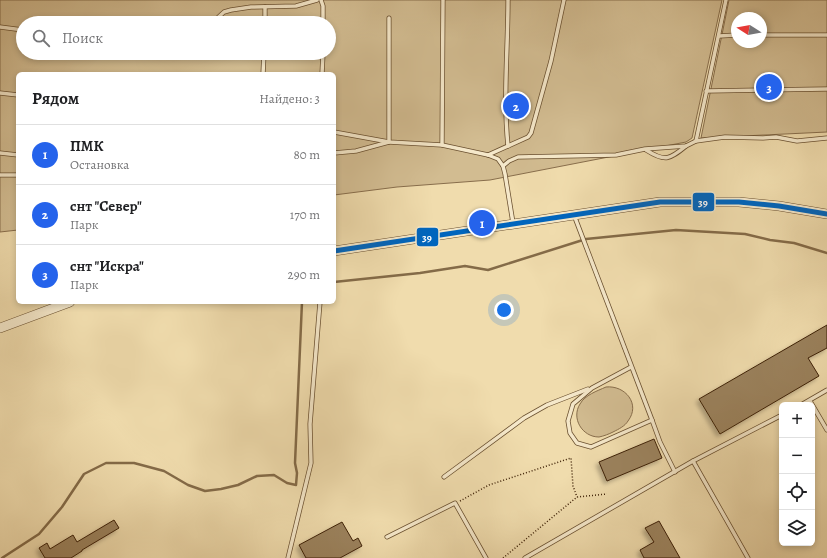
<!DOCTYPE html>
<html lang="ru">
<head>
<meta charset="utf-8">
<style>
  :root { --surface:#fff; --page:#f6f6f6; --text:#202124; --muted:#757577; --line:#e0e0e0; --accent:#2563eb }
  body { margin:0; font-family:Alegreya,serif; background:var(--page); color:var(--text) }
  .controls { position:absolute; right:12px; bottom:12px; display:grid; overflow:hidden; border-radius:6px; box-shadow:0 2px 6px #0003 }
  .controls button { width:36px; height:36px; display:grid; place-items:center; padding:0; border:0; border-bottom:1px solid var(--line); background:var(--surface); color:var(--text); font:20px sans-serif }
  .compass { position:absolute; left:731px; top:12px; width:36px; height:36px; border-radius:50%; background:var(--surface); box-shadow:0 2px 6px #0003; rotate:281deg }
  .you { position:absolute; left:504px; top:310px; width:14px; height:14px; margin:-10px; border:3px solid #fff; border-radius:50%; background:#1a73e8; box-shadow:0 0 0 6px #1a73e833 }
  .badge { display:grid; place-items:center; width:26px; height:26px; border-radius:50%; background:var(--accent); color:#fff; font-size:13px; font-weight:700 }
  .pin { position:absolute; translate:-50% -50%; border:2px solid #fff; box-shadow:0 1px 4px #0006 }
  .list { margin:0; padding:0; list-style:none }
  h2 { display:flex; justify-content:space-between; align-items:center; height:52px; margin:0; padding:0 16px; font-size:17px }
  h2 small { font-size:13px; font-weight:400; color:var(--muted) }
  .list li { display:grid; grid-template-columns:26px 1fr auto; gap:12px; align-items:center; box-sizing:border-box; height:60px; padding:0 16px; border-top:1px solid var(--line) }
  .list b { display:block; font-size:15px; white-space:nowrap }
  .list p { margin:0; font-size:13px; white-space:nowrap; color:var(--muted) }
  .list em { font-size:13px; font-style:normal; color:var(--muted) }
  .icon { flex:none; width:22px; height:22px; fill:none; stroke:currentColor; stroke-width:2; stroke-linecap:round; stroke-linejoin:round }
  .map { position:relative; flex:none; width:827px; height:558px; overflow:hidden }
  .search { position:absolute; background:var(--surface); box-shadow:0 2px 6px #0003; left:16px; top:16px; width:320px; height:44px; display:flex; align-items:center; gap:10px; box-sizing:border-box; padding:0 14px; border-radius:22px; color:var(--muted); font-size:15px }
  .panel { position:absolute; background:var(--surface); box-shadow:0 2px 6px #0003; left:16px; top:72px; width:320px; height:232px; border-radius:6px }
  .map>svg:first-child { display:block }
</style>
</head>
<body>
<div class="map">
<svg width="827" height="558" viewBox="0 0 827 558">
  <defs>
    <filter id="shadow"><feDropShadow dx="-3" dy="3" stdDeviation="2" flood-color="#0004"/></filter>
  </defs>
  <rect width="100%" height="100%" fill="#f0dcad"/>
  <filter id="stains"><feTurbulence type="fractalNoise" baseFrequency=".005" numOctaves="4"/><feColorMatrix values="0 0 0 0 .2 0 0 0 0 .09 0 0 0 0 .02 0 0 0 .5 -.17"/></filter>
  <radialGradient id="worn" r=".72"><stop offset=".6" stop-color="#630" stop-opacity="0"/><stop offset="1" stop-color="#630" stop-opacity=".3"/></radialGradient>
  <g fill="#d2bc91" stroke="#886e4c" fill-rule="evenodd">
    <path d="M0,0H722L692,138L686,142L490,180L397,187L334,195V74H18V230L0,232ZM23,23H329V53H23Z"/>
    <path d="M729,0H827V132L701,138ZM737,18H761V42H737Z"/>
    <path d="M606,387C625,385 641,404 628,421C625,426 619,429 613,432C609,434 604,436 599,437C582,437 571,418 580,404C585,395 597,391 606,387Z"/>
  </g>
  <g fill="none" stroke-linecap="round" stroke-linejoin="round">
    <g stroke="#846b48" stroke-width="2.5">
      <path d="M334,282L420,273L465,266L488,270L586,239L676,230L745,234L770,240L794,243L827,253"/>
      <path d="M2,558L39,534L62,507L84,474L106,463H134L164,471L188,485L205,491L221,489L238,485L257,476L274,475L287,483L296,485L297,473L295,463L302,302"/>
    </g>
  </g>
  <g fill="#9b825d" stroke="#3e2106" filter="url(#shadow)">
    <path d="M827,325V348L808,358L819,376L720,434L699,399Z"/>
    <path d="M654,439L662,458L607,481L599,462Z"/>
    <path d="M114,520L119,528L82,550V551L71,558H45L39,548L47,543L50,549L73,535L77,542Z"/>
    <path d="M659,521L680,558H644L640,550L654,542L645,528Z"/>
    <path d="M342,522L353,541L358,538L362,546L340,558H306L299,545Z"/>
  </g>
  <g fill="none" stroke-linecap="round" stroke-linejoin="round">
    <g stroke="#6a5030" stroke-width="5">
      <g id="service">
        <path d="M321,0L323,6V23"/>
        <path d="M508,0C508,49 503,97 508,146"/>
        <path d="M212,23L224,12L231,10L251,7L296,6L317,0"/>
        <path d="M265,23V7"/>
        <path d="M0,27L23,30"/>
        <path d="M761,35H827"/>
        <path d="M719,36L737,35"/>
        <path d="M188,53H198"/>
        <path d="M263,74L264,53"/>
        <path d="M322,74L323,53"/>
        <path d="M706,91L827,89"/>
        <path d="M0,93L18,95"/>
        <path d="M334,132L389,142L442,145L488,155L498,159L503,166L505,174L513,223"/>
        <path d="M696,141L726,0"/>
        <path d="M442,145L443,0"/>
        <path d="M646,150C665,162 669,160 686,146"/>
        <path d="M0,153L18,155"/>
        <path d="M334,153L356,151L389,142V18"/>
        <path d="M488,155L528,137L531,133L551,61L564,0"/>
        <path d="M503,166L509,161L518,157L616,155L645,149L686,146L696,141L725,137L763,138L776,137L797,141L827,138"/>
        <path d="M0,175H18"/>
        <path d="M574,215L652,420L591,447L577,443L570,433L568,421L573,404L592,388L631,367"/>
        <path d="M810,401L827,430"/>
        <path d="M801,405L827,390"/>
        <path d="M652,420L660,442L675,472"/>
        <path d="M693,461L748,558"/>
        <path d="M444,477L524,418L547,405L588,389"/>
        <path d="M387,537L455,503L486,558"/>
        <path d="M288,558L311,463L310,424L320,302"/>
        <path d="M525,558L693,461L782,415"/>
      </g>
    </g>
    <g stroke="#6a5030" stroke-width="10">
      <g id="tertiary">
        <path d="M334,251L660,202H739L779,206L827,214"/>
        <path d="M0,328L70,302"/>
      </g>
    </g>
    <g stroke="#3e2106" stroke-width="1.5" stroke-dasharray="1 2" stroke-linecap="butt">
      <path d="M460,501L489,485L571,458L573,486L577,497"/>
      <path d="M503,558L577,497L607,494"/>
    </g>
    <use href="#service" stroke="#f5e8ca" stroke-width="3.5"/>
    <use href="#tertiary" stroke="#f5e8ca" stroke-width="9"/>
    <g stroke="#f5e8ca" stroke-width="8">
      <path id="bus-1" d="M334,251L660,202H739L779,206L827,214"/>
    </g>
    <use href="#bus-1" stroke="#0065bd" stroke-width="5"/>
  </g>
  <g stroke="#f5e8ca" stroke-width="1.5">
    <rect x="692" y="192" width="23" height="20" rx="4" fill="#0065bd"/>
    <rect x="416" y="227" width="23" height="20" rx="4" fill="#0065bd"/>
  </g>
  <g font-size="11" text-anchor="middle" font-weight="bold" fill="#fff">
    <text x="703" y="206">39</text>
    <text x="427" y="241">39</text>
  </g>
  <rect width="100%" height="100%" filter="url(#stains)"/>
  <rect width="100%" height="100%" fill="url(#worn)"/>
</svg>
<div class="controls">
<button>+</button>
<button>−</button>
<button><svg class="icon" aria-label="locate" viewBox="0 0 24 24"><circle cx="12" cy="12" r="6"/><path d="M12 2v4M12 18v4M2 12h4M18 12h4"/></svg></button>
<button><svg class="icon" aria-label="layers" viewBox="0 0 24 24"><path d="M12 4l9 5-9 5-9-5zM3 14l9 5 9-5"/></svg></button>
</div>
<svg class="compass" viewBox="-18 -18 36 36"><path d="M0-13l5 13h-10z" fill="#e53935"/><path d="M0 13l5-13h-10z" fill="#757577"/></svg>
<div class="you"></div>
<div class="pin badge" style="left:482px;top:223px">1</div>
<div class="pin badge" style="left:516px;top:106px">2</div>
<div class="pin badge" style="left:769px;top:87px">3</div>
<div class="search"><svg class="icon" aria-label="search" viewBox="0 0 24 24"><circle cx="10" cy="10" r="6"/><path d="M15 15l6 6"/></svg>Поиск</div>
<section class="panel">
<h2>Рядом<small>Найдено: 3</small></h2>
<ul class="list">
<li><span class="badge">1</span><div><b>ПМК</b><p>Остановка</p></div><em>80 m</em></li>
<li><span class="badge">2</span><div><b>снт &quot;Север&quot;</b><p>Парк</p></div><em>170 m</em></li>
<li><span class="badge">3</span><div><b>снт &quot;Искра&quot;</b><p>Парк</p></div><em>290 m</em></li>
</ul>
</section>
</div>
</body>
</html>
